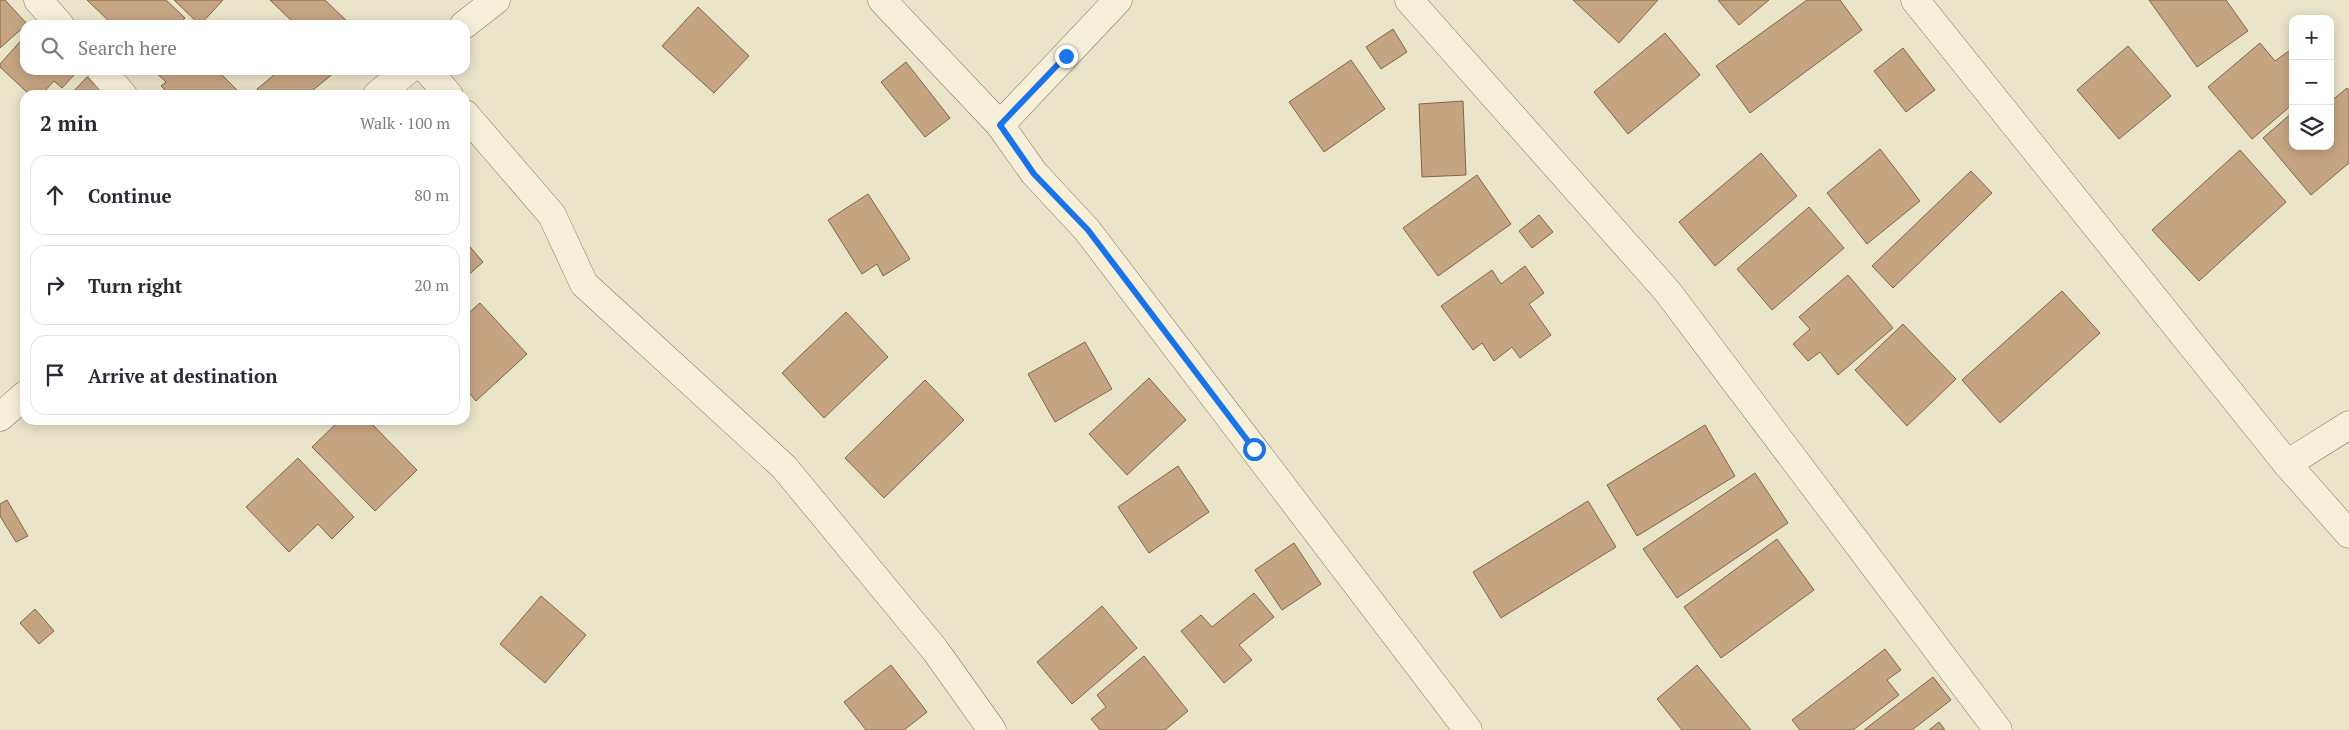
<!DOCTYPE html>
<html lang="en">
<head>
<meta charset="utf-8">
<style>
  :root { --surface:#fff; --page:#f7f7f7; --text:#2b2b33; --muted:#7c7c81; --line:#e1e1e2 }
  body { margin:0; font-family:"PT Serif",serif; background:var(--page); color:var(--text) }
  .controls { position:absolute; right:15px; top:15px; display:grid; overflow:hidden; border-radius:10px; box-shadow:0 2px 12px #0003 }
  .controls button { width:45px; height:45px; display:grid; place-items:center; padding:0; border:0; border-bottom:1px solid var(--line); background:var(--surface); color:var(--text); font:25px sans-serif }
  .stop { position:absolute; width:15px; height:15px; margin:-11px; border:4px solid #1a73e8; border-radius:50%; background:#fff }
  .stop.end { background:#1a73e8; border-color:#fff; box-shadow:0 1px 5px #0008 }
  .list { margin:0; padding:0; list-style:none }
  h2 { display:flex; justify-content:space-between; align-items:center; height:65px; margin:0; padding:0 20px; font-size:21px }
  h2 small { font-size:16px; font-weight:400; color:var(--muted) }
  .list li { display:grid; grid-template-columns:32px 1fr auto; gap:15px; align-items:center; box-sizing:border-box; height:80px; margin:0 10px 10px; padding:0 10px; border:1px solid var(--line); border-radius:15px }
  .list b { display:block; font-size:19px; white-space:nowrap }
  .list em { font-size:16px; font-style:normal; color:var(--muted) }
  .icon { flex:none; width:28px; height:28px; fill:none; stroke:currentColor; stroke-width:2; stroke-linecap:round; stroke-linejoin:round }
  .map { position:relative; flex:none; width:2349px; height:730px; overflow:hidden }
  .search { position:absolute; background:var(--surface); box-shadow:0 2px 12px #0003; left:20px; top:20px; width:450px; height:55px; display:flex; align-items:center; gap:12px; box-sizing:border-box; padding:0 18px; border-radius:15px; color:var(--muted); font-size:19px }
  .panel { position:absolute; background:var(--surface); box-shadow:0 2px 12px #0003; left:20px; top:90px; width:450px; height:335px; border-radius:15px }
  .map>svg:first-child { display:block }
</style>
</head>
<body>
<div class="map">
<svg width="2349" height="730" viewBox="0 0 2349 730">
  <rect width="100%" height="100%" fill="#eae4c9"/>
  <g fill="#c5a482" stroke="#826447">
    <path d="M0,0H5L27,24L0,48Z"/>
    <path d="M87,0H166L185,18L179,25H113Z"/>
    <path d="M174,0H223L200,25Z"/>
    <path d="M270,0H325L351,25H296Z"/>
    <path d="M1573,0H1658L1619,43Z"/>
    <path d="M1718,0H1769L1739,25Z"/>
    <path d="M1807,0H1840L1862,30L1750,113L1716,66Z"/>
    <path d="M2149,0H2226L2248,31L2197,67Z"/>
    <path d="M698,7L749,56L714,93L662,46Z"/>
    <path d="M1393,29L1407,52L1381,69L1366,47Z"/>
    <path d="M1665,33L1700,75L1628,134L1594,92Z"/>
    <path d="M25,36V70H72L76,73L62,88L54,81L41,95H30L0,67V64Z"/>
    <path d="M2260,43L2275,61L2293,48V104L2252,139L2208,87Z"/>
    <path d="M2128,46L2171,96L2119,139L2077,90Z"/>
    <path d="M1903,48L1935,90L1906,112L1874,71Z"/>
    <path d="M1351,60L1385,109L1324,152L1289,102Z"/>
    <path d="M906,62L950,118L925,137L881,82Z"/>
    <path d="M153,70H217L242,95H170L161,86L166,82Z"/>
    <path d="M280,70H334L335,72L307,95H262L257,89Z"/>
    <path d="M87,77L106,95H70Z"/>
    <path d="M2347,88L2349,91V163L2311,195L2263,138L2293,112V146H2330V102Z"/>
    <path d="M1463,101L1466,175L1422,177L1419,104Z"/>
    <path d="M1880,149L1920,201L1867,244L1827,193Z"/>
    <path d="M2240,150L2286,202L2199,281L2152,230Z"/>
    <path d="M1761,153L1797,196L1715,266L1679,222Z"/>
    <path d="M1971,171L1992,193L1893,288L1872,266Z"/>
    <path d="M1477,175L1511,224L1438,276L1403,228Z"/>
    <path d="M868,194L910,259L883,276L877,264L862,274L828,220Z"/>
    <path d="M1809,207L1844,248L1772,310L1737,269Z"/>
    <path d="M1539,215L1553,232L1532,248L1519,231Z"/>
    <path d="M465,241L483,262L465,278Z"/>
    <path d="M1525,266L1544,293L1529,304L1551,335L1520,358L1512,347L1494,361L1482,343L1473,350L1441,306L1492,270L1501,284Z"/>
    <path d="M1848,275L1893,328L1838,375L1820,352L1808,361L1793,344L1810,329L1799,317Z"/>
    <path d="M2062,291L2100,333L2000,423L1962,380Z"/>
    <path d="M480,303L527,354L476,401L465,388V316Z"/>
    <path d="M846,312L888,357L824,418L782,373Z"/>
    <path d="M1903,324L1956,379L1907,426L1855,370Z"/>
    <path d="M1085,342L1112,389L1055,422L1028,374Z"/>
    <path d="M1149,378L1186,420L1127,475L1089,434Z"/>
    <path d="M925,380L964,420L884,498L845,458Z"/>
    <path d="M340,420H368L417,470L375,511L312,447Z"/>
    <path d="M1705,425L1735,476L1637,536L1607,485Z"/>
    <path d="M298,458L354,517L332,539L318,524L289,552L246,507Z"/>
    <path d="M1178,466L1209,512L1149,553L1118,507Z"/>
    <path d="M1755,473L1788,523L1677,598L1643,549Z"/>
    <path d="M7,500L28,536L16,542L0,516V504Z"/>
    <path d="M1588,501L1616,547L1501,618L1473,572Z"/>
    <path d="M1777,539L1814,590L1721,658L1684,607Z"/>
    <path d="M1294,543L1321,584L1282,610L1255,570Z"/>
    <path d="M1254,593L1274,617L1239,645L1252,660L1224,683L1181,631L1201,615L1212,627Z"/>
    <path d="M541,596L586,635L545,683L500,644Z"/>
    <path d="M1102,606L1137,648L1072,704L1037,662Z"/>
    <path d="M35,609L54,631L39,644L20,623Z"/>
    <path d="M1885,649L1901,670L1887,680L1899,695L1853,730H1800L1792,720Z"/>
    <path d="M1144,656L1188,711L1165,730H1100L1091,719L1106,707L1097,695Z"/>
    <path d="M891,665L927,712L904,730H866L844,702Z"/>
    <path d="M1697,665L1751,730H1682L1657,699Z"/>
    <path d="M1933,677L1951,700L1912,730H1864Z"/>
    <path d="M1939,722L1945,730H1929Z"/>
  </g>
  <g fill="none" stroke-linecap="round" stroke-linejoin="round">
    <g stroke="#85775f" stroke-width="29">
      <g id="minor">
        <path d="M38,0L60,25"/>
        <path d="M882,0L1000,125L1034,173L1087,230L1468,730"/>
        <path d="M1409,0L1667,291L1998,730"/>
        <path d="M1915,0L2287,464L2349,534"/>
        <path d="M464,25L496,0"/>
        <path d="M101,70L123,95"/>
        <path d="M427,70L449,95"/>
        <path d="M377,95L408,70"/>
        <path d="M465,114L552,215L584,284L784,467L935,650L992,730"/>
        <path d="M1000,125L1118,0"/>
        <path d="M0,417L25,395"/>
        <path d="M2287,464L2349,425"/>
      </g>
    </g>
    <use href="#minor" stroke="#f6f0db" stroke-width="28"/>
  </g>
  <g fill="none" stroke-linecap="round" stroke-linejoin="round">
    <path stroke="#1a73e8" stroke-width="6" d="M1066,56L1000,125L1034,174L1088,230L1254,449"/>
  </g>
</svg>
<div class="controls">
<button>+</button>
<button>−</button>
<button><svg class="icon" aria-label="layers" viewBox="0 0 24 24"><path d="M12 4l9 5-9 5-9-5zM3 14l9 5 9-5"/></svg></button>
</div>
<div class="stop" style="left:1254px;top:449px"></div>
<div class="stop end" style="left:1066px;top:56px"></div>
<div class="search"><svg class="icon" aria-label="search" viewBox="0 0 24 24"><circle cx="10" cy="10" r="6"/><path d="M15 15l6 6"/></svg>Search here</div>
<section class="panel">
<h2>2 min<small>Walk · 100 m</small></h2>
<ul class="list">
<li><svg class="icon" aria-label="ahead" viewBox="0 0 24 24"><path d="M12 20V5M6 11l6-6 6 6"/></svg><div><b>Continue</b></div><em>80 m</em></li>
<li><svg class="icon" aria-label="right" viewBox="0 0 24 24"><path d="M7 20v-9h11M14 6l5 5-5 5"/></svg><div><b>Turn right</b></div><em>20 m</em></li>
<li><svg class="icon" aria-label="arrive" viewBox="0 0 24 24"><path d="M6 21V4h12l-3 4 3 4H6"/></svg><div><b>Arrive at destination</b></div></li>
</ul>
</section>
</div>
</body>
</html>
